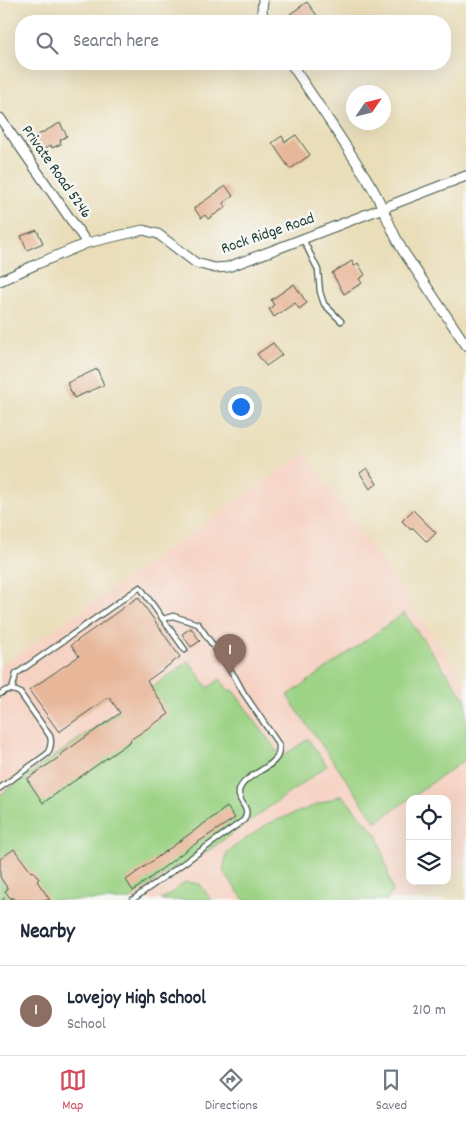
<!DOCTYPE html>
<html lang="en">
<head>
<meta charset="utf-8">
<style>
  :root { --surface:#fff; --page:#f2f2f3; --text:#1f2937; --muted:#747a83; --line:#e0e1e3; --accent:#d1495b }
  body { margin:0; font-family:Dekko,sans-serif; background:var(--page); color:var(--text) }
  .controls { position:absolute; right:15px; bottom:15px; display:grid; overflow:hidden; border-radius:10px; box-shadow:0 5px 20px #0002 }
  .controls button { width:45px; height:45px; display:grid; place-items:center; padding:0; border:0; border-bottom:1px solid var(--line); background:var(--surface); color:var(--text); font:25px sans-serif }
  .compass { position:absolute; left:346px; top:85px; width:45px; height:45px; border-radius:50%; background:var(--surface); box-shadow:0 5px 20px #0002; rotate:55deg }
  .you { position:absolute; left:240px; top:406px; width:18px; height:18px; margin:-12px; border:4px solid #fff; border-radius:50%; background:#1a73e8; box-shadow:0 0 0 8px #1a73e833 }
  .badge { display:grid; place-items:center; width:32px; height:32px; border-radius:50%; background:var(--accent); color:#fff; font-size:16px; font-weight:700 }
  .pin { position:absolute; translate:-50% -41px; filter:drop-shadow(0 1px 2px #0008) }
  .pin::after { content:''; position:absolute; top:26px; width:18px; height:15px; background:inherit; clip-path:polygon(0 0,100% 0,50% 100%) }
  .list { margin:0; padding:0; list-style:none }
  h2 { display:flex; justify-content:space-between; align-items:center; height:65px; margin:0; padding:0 20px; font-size:21px }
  h2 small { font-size:16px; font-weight:400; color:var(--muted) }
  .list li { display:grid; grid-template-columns:32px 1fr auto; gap:15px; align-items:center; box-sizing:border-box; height:90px; padding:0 20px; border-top:1px solid var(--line) }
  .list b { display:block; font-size:19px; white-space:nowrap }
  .list p { margin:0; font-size:16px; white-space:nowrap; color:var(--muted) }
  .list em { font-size:16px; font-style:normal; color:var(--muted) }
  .icon { flex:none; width:28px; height:28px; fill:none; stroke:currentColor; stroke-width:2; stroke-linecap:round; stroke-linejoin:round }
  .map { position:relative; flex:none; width:466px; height:900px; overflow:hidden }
  .search { position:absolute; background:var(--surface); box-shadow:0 5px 20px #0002; left:15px; right:15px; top:15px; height:55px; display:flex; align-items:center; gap:12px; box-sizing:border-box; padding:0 18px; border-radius:20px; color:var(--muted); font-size:19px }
  .sheet { height:155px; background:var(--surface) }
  nav { display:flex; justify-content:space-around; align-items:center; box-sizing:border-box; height:70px; border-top:1px solid var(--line); background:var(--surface); font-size:14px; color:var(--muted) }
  nav a { display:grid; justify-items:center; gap:2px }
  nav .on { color:var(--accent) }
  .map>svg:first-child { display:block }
</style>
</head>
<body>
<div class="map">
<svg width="466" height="900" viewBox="0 0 466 900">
  <rect width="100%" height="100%" fill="#f6f6f2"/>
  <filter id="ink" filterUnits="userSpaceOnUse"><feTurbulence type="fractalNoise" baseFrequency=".02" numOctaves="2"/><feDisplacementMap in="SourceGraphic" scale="10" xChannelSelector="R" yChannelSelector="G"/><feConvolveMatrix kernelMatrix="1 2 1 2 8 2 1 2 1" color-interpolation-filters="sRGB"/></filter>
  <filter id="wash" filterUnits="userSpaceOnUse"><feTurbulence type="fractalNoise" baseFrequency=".0096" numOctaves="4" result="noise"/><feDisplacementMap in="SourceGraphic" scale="20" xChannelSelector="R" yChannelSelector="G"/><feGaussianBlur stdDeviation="1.12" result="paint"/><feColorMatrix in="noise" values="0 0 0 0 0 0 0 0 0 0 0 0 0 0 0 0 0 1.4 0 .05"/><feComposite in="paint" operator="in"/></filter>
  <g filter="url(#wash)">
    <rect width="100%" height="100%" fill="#eadeba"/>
    <path fill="#f6d2c3" d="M305,453L466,682V862L447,875V799H410V881H439L412,900H0V667Z"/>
    <g fill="#9cd385" stroke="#5e885c">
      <path d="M404,613L466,700V759L376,822L287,696Z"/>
      <path d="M189,661L208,688L220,679L229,691L232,689L281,757L308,739L327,766L181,870L178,865L129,900H0V795Z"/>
      <path d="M342,795L378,836L393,891L387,900H244L223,871L227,852L267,824Z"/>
      <path d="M186,882L200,884L211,900H161Z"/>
    </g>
    <g id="blocks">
      <g fill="#e8b698">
        <path d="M307,2L321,21H296L290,14Z"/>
        <path d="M60,123L67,136L60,140L61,144L52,148L51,145L41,151L34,137Z"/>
        <path d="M296,135L310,155L290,169L272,143L282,136L285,142Z"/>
        <path d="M226,186L233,196L223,203L226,207L208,219L205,215L201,218L194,208Z"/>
        <path d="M37,230L43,243L27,250L21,236Z"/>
        <path d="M352,261L354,266L358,263L365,275L359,279L362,283L344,294L332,273Z"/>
        <path d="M294,284L307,303L299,309L295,303L274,317L269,309L274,305L271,300Z"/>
        <path d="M273,343L282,355L266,366L257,354Z"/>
        <path d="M97,369L104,385L74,398L67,383Z"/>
        <path d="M367,468L377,484L370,489L360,473Z"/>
        <path d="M413,510L436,533L427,542L413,528L411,530L402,521Z"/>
        <path d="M138,597L180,657L147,681L169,714L130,740L131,741L43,803L27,779L61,756L60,755L120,713L109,697L59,732L29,690L79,656L71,645Z"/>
        <path d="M191,628L200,641L191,647L182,634Z"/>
        <path d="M227,807L235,818L189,848L133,891L126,880Z"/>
        <path d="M14,849L31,872L33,871L39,879L37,881L50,900H15L13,897L11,899L5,891L8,889L0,877V859Z"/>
      </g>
    </g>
  </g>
  <g filter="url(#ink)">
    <use href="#blocks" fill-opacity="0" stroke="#3d5548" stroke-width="1"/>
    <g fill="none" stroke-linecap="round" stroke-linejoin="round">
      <g stroke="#3d5548" stroke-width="7">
        <g id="lane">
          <path d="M303,239L318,270L320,292L324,304L341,321"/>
          <path d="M12,690L16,674L140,587L185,650"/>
          <path d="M0,694C7,689 12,688 20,693L50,736C52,743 51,748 47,754L0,788"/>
          <path d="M132,900L244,820C252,806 237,804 239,791C243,775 270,770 277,757C279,753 279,749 279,745L243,692L235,677L198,624L173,616L163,619"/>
        </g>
      </g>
      <g stroke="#3d5548" stroke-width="11">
        <g id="street">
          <path d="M263,0L262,11L264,21"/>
          <path d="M291,64C319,105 347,146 373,189C384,208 391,231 403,251L466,345"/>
          <path d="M0,118L87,243"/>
          <path d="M0,281L37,264L87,243L143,230L158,234L196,263L215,268L228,267L279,248L466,176"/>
        </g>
      </g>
      <path stroke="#3d5548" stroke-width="1" stroke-dasharray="4 4" stroke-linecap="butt" d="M2,900L7,896"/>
      <use href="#lane" stroke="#fff" stroke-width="4.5"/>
      <use href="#street" stroke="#fff" stroke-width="9"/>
    </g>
  </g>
  <g text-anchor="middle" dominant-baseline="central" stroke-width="5" stroke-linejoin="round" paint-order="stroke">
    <g font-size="16" fill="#1f3d34" stroke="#f6f6f2">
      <text transform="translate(56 172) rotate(55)">Private Road 5246</text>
      <text transform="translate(268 234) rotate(-19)">Rock Ridge Road</text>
    </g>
  </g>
</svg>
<div class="controls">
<button><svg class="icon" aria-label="locate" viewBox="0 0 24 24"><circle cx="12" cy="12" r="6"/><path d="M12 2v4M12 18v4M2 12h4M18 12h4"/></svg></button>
<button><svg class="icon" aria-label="layers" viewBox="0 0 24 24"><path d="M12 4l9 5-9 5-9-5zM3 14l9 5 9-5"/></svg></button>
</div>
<svg class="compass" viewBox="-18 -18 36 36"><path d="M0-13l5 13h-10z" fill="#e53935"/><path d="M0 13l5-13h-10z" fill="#747a83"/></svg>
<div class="you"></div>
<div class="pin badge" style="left:230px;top:675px;background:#8d6e63">1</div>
<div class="search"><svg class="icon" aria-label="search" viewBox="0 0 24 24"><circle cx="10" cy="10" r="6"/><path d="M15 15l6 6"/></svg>Search here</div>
</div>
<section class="sheet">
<h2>Nearby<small></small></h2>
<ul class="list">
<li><span class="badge" style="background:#8d6e63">1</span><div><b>Lovejoy High School</b><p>School</p></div><em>210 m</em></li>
</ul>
</section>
<nav>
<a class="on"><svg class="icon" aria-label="map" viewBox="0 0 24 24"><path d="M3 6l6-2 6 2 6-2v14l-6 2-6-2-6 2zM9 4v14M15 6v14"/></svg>Map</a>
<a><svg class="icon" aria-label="directions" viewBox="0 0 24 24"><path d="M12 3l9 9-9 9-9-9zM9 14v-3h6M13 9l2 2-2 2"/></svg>Directions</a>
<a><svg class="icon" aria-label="saved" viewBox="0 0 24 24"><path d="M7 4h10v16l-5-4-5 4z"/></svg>Saved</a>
</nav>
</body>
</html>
